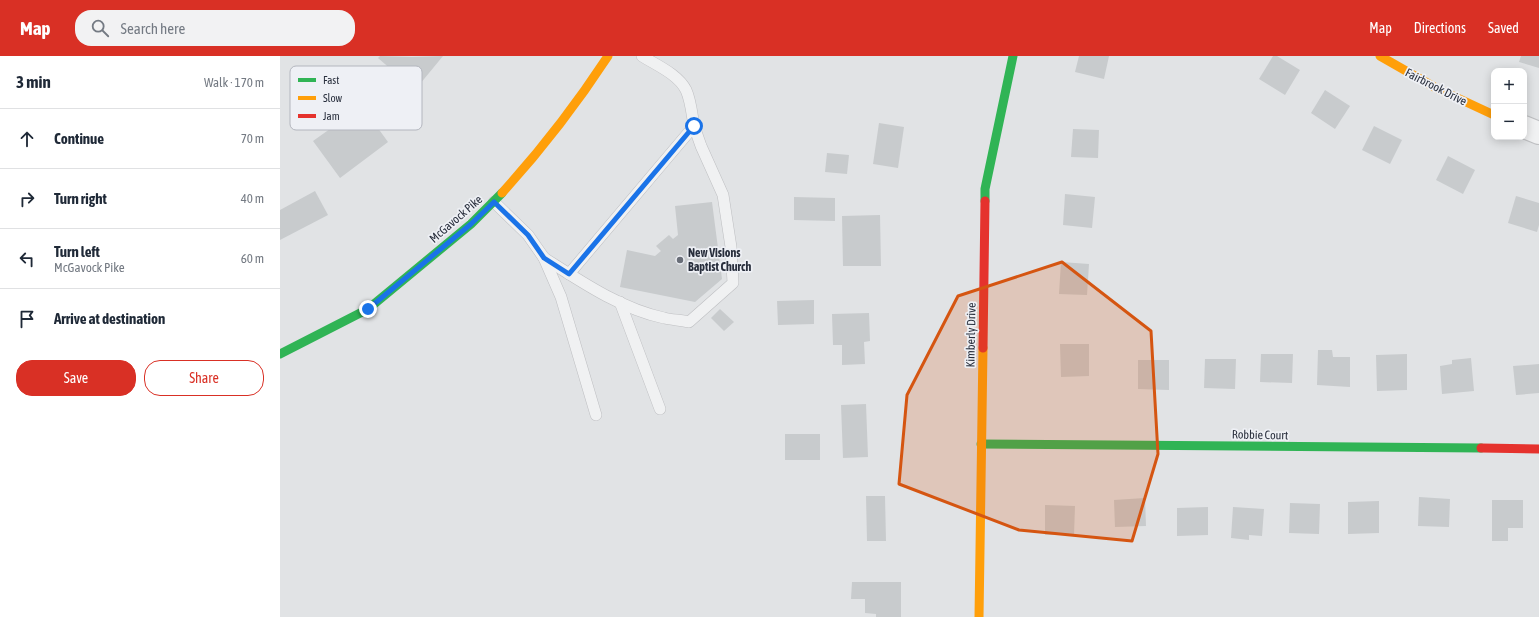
<!DOCTYPE html>
<html lang="en">
<head>
<meta charset="utf-8">
<style>
  :root { --surface:#fff; --page:#f2f2f3; --text:#1f2937; --muted:#747a83; --line:#e0e1e3; --accent:#d93025 }
  body { margin:0; font-family:"Asap Condensed",sans-serif; background:var(--page); color:var(--text) }
  .controls { position:absolute; right:12px; top:12px; display:grid; overflow:hidden; border-radius:8px; box-shadow:0 2px 10px #0003 }
  .controls button { width:36px; height:36px; display:grid; place-items:center; padding:0; border:0; border-bottom:1px solid var(--line); background:var(--surface); color:var(--text); font:20px sans-serif }
  .stop { position:absolute; width:12px; height:12px; margin:-9px; border:3px solid #1a73e8; border-radius:50%; background:#fff }
  .stop.end { background:#1a73e8; border-color:#fff; box-shadow:0 1px 4px #0008 }
  .list { margin:0; padding:0; list-style:none }
  h2 { display:flex; justify-content:space-between; align-items:center; height:52px; margin:0; padding:0 16px; font-size:17px }
  h2 small { font-size:13px; font-weight:400; color:var(--muted) }
  .list li { display:grid; grid-template-columns:26px 1fr auto; gap:12px; align-items:center; box-sizing:border-box; height:60px; padding:0 16px; border-top:1px solid var(--line) }
  .list b { display:block; font-size:15px; white-space:nowrap }
  .list p { margin:0; font-size:13px; white-space:nowrap; color:var(--muted) }
  .list em { font-size:13px; font-style:normal; color:var(--muted) }
  .actions { display:flex; gap:8px; padding:12px 16px }
  .actions a { flex:1; padding:9px 0; border:1px solid var(--accent); border-radius:16px; text-align:center; font-size:14px; color:var(--accent) }
  .actions .main { background:var(--accent); color:#fff }
  .icon { flex:none; width:22px; height:22px; fill:none; stroke:currentColor; stroke-width:2; stroke-linecap:round; stroke-linejoin:round }
  .map { position:relative; flex:none; width:1259px; height:561px; overflow:hidden }
  header { display:flex; align-items:center; gap:24px; box-sizing:border-box; height:56px; padding:0 20px; background:var(--accent); color:#fff }
  header strong { font-size:19px }
  nav { display:flex; gap:22px; margin-inline-start:auto; font-size:14px }
  .search { width:280px; height:36px; background:var(--page); display:flex; align-items:center; gap:10px; box-sizing:border-box; padding:0 14px; border-radius:16px; color:var(--muted); font-size:15px }
  main { display:flex }
  aside { flex:1; background:var(--surface) }
  .map>svg:first-child { display:block }
</style>
</head>
<body>
<header>
<strong>Map</strong>
<div class="search"><svg class="icon" aria-label="search" viewBox="0 0 24 24"><circle cx="10" cy="10" r="6"/><path d="M15 15l6 6"/></svg>Search here</div>
<nav><a>Map</a><a>Directions</a><a>Saved</a></nav>
</header>
<main>
<aside>
<h2>3 min<small>Walk · 170 m</small></h2>
<ul class="list">
<li><svg class="icon" aria-label="ahead" viewBox="0 0 24 24"><path d="M12 20V5M6 11l6-6 6 6"/></svg><div><b>Continue</b></div><em>70 m</em></li>
<li><svg class="icon" aria-label="right" viewBox="0 0 24 24"><path d="M7 20v-9h11M14 6l5 5-5 5"/></svg><div><b>Turn right</b></div><em>40 m</em></li>
<li><svg class="icon" aria-label="left" viewBox="0 0 24 24"><path d="M17 20v-9H6M10 6l-5 5 5 5"/></svg><div><b>Turn left</b><p>McGavock Pike</p></div><em>60 m</em></li>
<li><svg class="icon" aria-label="arrive" viewBox="0 0 24 24"><path d="M6 21V4h12l-3 4 3 4H6"/></svg><div><b>Arrive at destination</b></div></li>
</ul>
<div class="actions"><a class="main">Save</a><a>Share</a></div>
</aside>
<div class="map">
<svg width="1259" height="561" viewBox="0 0 1259 561">
  <rect width="100%" height="100%" fill="#e1e3e5"/>
  <g fill="#c8cbcd">
    <path d="M100,0L132,1L163,0L135,34L98,2Z"/>
    <path d="M799,0H829L824,23L795,16Z"/>
    <path d="M993,0H997L1020,14L1005,39L979,23Z"/>
    <path d="M1241,0H1259V12L1239,6Z"/>
    <path d="M1045,34L1070,50L1055,73L1031,57Z"/>
    <path d="M87,57L108,86L60,122L33,85L64,63L69,70Z"/>
    <path d="M599,67L624,71L618,112L593,108Z"/>
    <path d="M1094,70L1122,84L1110,108L1082,94Z"/>
    <path d="M793,73L819,74L818,102L791,101Z"/>
    <path d="M547,97L569,99L567,118L545,116Z"/>
    <path d="M1168,100L1195,114L1183,138L1156,124Z"/>
    <path d="M35,135L48,159L0,184V154Z"/>
    <path d="M785,138L815,141L812,172L783,169Z"/>
    <path d="M1236,140L1259,147V169L1257,176L1228,167Z"/>
    <path d="M514,141L555,142V165L514,164Z"/>
    <path d="M432,146L442,223L415,246L340,231L347,194L375,200L381,195L376,190L389,179L393,183L398,179L395,150Z"/>
    <path d="M600,159L601,210H563L562,160Z"/>
    <path d="M781,206L809,208L807,239L779,238Z"/>
    <path d="M534,244V268L498,269L497,245Z"/>
    <path d="M440,253L454,266L444,275L431,262Z"/>
    <path d="M589,257L590,285L584,286L585,308L562,309V289H553L552,258Z"/>
    <path d="M780,288H809V320L781,321Z"/>
    <path d="M1038,294H1052L1053,301H1070V331L1037,329Z"/>
    <path d="M981,298H1013L1012,327L980,326Z"/>
    <path d="M1127,298V334L1097,335L1096,299Z"/>
    <path d="M1191,302L1194,335L1162,338L1160,310L1172,308V304Z"/>
    <path d="M925,303H956L955,333L924,332Z"/>
    <path d="M858,304H889V334L858,333Z"/>
    <path d="M1259,308V337L1236,339L1233,310Z"/>
    <path d="M586,348L588,401L563,402L561,349Z"/>
    <rect x="505" y="378" width="35" height="26"/>
    <path d="M586,440H605L606,485H587Z"/>
    <path d="M1139,441L1170,443L1169,471L1138,470Z"/>
    <path d="M865,442L866,470L835,471L834,444Z"/>
    <path d="M1212,444H1243V472H1228V485H1212Z"/>
    <path d="M1099,445V477L1068,478V446Z"/>
    <path d="M1010,447L1040,448L1039,478L1009,477Z"/>
    <path d="M765,449L795,450L794,479H765Z"/>
    <path d="M928,451V479L897,480V452Z"/>
    <path d="M953,451L984,453L982,480L969,479V484L951,482Z"/>
    <path d="M572,526H621V561H596V558L585,557V543H571Z"/>
  </g>
  <g fill="none" stroke-linecap="round" stroke-linejoin="round">
    <g stroke="#bebfc2" stroke-width="12">
      <g id="lane">
        <path d="M214,146L248,179L264,202L281,241L316,359"/>
        <path d="M264,202C300,225 341,253 384,262C392,264 401,264 409,266L453,227L451,191L443,139L421,90L414,70"/>
        <path d="M289,218L414,70C412,59 411,45 406,34C398,18 376,9 362,0"/>
        <path d="M340,246L380,353"/>
      </g>
    </g>
    <g stroke="#bebfc2" stroke-width="24">
      <path id="street" d="M1244,71L1259,77"/>
    </g>
    <use href="#lane" stroke="#f0f1f2" stroke-width="11"/>
    <use href="#street" stroke="#f0f1f2" stroke-width="22"/>
    <g stroke="#30b455" stroke-width="9">
      <path d="M705,145V133L733,0"/>
      <path d="M0,298L88,253L191,168L222,137"/>
      <path d="M701,388L1201,392"/>
    </g>
    <g stroke="#ff9f0a" stroke-width="9">
      <path d="M1100,0L1156,32L1214,59"/>
      <path d="M222,137C261,94 296,49 328,0"/>
      <path d="M699,561L703,292"/>
    </g>
    <g stroke="#e5322d" stroke-width="9">
      <path d="M703,292L705,145"/>
      <path d="M1201,392L1259,393"/>
    </g>
  </g>
  <g fill="none" stroke-linecap="round" stroke-linejoin="round">
    <path stroke="#1a73e8" stroke-width="5" d="M88,253L191,168L214,146L248,179L264,202L289,218L414,70"/>
  </g>
  <path fill="#d55511" fill-opacity="0.2" stroke="#d55511" stroke-width="3" stroke-linejoin="round" d="M782,206L871,275L878,398L852,485L739,474L619,428L627,339L678,240Z"/>
  <circle fill="#696e78" stroke="#eef0f5" stroke-width="1.5" cx="400" cy="204" r="4"/>
  <g text-anchor="middle" dominant-baseline="central" stroke-width="3.5" stroke-linejoin="round" paint-order="stroke">
    <g font-size="12" fill="#292f3d" stroke="#eef0f5">
      <text transform="translate(1156 31) rotate(27)">Fairbrook Drive</text>
      <text transform="translate(176 163) rotate(-41)">McGavock Pike</text>
      <text transform="translate(691 279) rotate(-89)">Kimberly Drive</text>
      <text transform="translate(980 379) rotate(1)">Robbie Court</text>
    </g>
    <g font-size="12" font-weight="bold" fill="#292f3d" stroke="#eef0f5" text-anchor="start">
      <text x="408" y="197">New Visions<tspan x="408" dy="14">Baptist Church</tspan></text>
    </g>
  </g>
  <rect x="10" y="10" width="132" height="64" rx="6" fill="#eef0f5" stroke="#b3b6be" stroke-width="1"/>
  <rect x="18" y="22" width="18" height="4" fill="#30b455"/>
  <rect x="18" y="40" width="18" height="4" fill="#ff9f0a"/>
  <rect x="18" y="58" width="18" height="4" fill="#e5322d"/>
  <g font-size="11" fill="#292f3d">
    <text x="43" y="28">Fast</text>
    <text x="43" y="46">Slow</text>
    <text x="43" y="64">Jam</text>
  </g>
</svg>
<div class="controls">
<button>+</button>
<button>−</button>
</div>
<div class="stop" style="left:414px;top:70px"></div>
<div class="stop end" style="left:88px;top:253px"></div>
</div>
</main>
</body>
</html>
